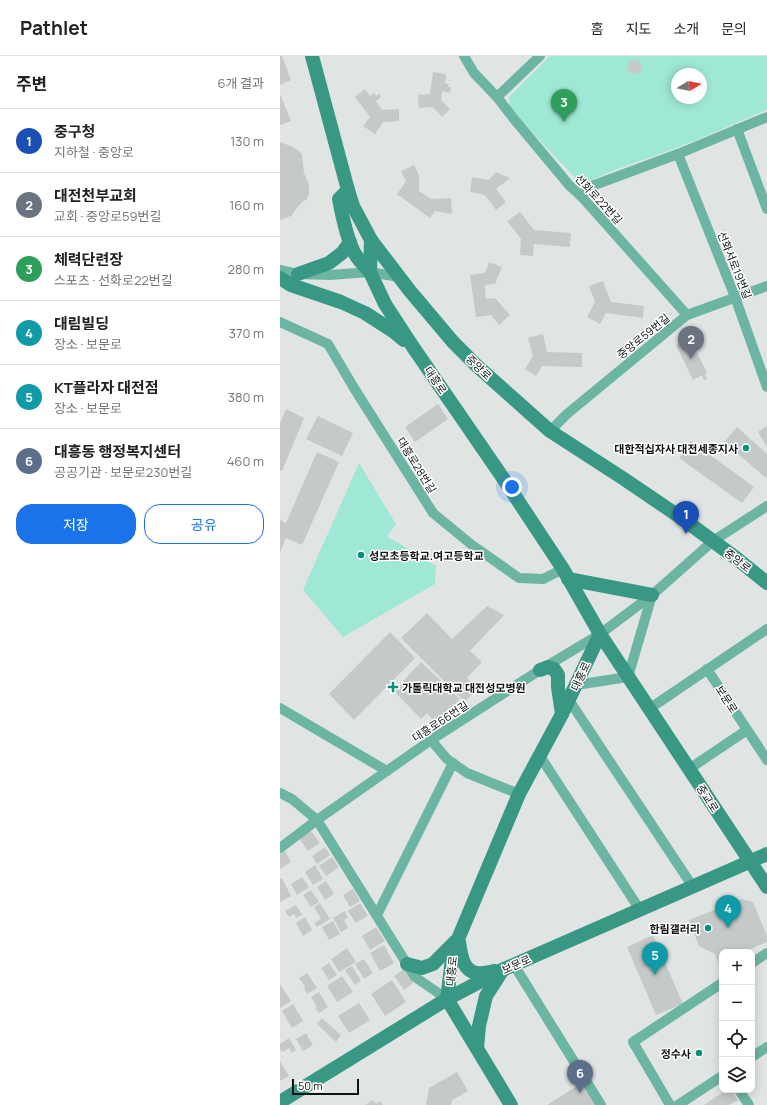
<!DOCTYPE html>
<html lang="ko">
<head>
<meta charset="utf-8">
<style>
  :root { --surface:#fff; --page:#f2f2f2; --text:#202124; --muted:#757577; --line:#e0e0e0; --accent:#1a73e8 }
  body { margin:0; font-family:Manrope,"Noto Sans KR",sans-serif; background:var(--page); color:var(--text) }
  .controls { position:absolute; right:12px; bottom:12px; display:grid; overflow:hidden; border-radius:8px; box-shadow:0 2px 10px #0003 }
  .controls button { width:36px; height:36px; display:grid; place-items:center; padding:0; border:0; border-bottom:1px solid var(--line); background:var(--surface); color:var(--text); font:20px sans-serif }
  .compass { position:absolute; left:391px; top:12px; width:36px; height:36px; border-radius:50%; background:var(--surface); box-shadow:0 2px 10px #0003; rotate:80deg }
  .scale { position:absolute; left:12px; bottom:10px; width:67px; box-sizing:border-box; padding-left:4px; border:2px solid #111313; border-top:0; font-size:11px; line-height:14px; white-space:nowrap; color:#111313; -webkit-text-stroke:3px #fff; paint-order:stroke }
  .you { position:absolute; left:232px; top:431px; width:14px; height:14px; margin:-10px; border:3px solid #fff; border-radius:50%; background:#1a73e8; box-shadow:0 0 0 6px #1a73e833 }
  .badge { display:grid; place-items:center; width:26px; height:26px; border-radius:50%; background:var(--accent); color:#fff; font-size:13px; font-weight:700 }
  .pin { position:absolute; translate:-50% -33px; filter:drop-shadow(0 1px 2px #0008) }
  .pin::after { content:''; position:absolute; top:21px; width:14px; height:12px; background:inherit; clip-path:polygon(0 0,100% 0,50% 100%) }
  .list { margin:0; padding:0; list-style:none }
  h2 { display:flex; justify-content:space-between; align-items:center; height:52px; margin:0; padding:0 16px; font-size:17px }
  h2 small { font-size:13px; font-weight:400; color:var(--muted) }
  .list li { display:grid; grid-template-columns:26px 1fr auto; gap:12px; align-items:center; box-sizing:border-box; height:64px; padding:0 16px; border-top:1px solid var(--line) }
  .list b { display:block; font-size:15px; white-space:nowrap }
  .list p { margin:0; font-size:13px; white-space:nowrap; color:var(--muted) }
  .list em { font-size:13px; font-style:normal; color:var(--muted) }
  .actions { display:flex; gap:8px; padding:12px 16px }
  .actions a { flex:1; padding:9px 0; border:1px solid var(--accent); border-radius:16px; text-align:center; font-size:14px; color:var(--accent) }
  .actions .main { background:var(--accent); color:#fff }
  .icon { flex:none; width:22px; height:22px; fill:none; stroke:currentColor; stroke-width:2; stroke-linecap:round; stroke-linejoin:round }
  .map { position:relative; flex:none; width:487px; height:1049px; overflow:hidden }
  header { display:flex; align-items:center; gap:24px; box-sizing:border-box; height:56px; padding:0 20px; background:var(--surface); border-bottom:1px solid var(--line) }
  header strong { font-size:19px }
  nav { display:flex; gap:22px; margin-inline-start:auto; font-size:14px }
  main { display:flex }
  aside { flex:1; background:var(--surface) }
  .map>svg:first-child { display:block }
</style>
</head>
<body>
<header>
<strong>Pathlet</strong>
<nav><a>홈</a><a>지도</a><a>소개</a><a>문의</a></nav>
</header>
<main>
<aside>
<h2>주변<small>6개 결과</small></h2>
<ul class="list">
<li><span class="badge" style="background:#1a4fb4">1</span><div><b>중구청</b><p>지하철 · 중앙로</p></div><em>130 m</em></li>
<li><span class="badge" style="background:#6b7280">2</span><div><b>대전천부교회</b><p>교회 · 중앙로59번길</p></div><em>160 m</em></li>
<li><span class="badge" style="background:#2e9e5b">3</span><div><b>체력단련장</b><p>스포츠 · 선화로22번길</p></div><em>280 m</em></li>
<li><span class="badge" style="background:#0f9aa8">4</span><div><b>대림빌딩</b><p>장소 · 보문로</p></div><em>370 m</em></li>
<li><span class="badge" style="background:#0f9aa8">5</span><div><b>KT플라자 대전점</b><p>장소 · 보문로</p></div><em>380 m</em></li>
<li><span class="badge" style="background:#5c6f8a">6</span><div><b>대흥동 행정복지센터</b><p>공공기관 · 보문로230번길</p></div><em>460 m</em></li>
</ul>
<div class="actions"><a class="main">저장</a><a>공유</a></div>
</aside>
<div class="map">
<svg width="487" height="1049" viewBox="0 0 487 1049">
  <rect width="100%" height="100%" fill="#e0e5e4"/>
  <g fill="#9fe8d5" fill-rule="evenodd">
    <path d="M270,0H487V54C458,66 429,79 399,91C367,103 332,113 302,129L230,53L229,41ZM397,18H421V42H397Z"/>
    <path d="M79,407L116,468L107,480L156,510L155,528L63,581L23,534Z"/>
  </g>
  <g fill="#c5cac9">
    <path d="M0,0H2L11,24L0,29Z"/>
    <circle cx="355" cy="11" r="7"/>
    <path d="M153,16L166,18L165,27L169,28L168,31H171L170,37L162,35L161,44L170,53L162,61L153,51L139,52L138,39L150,38Z"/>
    <path d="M85,33L90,40L94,37L96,40L99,38L101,41L96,45L102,54L119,53V65L103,66L95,78L83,70L90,61L75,41Z"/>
    <path d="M0,38L11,65L0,69Z"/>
    <path d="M0,86L13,91L22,98L24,117L29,128V137L27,143L21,147L11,160L0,164Z"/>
    <path d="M134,109L139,119V135L151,143L171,142L172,158L155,155L150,162L117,138L126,125L121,115Z"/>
    <path d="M216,116L230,122L216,133L226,146L216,154L205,139L190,136L192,121L209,124Z"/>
    <path d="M240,156L254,174L291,177L290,191L254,188L253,200L240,199L241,183L227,165Z"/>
    <path d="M209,206L222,211L215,228L205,229L206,243L215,242L230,259L219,269L211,259L196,261L190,219L205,217Z"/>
    <path d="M323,225L331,246L364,250L363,262L326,257L320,268L307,261L315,246L309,230Z"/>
    <path d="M263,278L267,296L302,297V311L262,310L256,320L245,313L253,300L248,282Z"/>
    <path d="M410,282L427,317L425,318L427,323L424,324L422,319L413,324L396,289Z"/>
    <path d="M158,348L168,363L135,386L125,371Z"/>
    <path d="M6,353L24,362L2,415H0V368Z"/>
    <path d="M38,360L73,377L62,400L26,383Z"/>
    <path d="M486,370L487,371V391L478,376Z"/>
    <path d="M457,371L487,398V421L486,422L444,386Z"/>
    <path d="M411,385L474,431L462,447L399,402Z"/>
    <path d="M37,396L59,406L22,489L6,482L0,496V464L6,467Z"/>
    <path d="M207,550L224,559L190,595L202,606L187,622L197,632L185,646L121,582L147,557L172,583Z"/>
    <path d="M110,576L135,602L74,664L49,638Z"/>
    <path d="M141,606L180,643L155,666L147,657L141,663L114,635Z"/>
    <path d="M31,775L40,787L28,795L19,782Z"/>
    <path d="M45,791L50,799L37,808L32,800Z"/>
    <path d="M5,795L11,806L0,813V798Z"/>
    <path d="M52,801L59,811L46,820L39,810Z"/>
    <path d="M35,809L43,823L33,829L25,816Z"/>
    <path d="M22,821L29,831L17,839L11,828Z"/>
    <path d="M2,822L11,840L0,846V823Z"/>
    <path d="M46,825L54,838L45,844L37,831Z"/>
    <path d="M73,833L80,845L70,851L63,839Z"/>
    <path d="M31,834L39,846L31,851L23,839Z"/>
    <path d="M462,843L473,846L487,880V886L466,895L467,896H442V916L435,898L419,890L409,864Z"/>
    <path d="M40,847L50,863L37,871L34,867L41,863L34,851Z"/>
    <path d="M80,847L88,860L76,867L68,855Z"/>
    <path d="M16,849L22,859L16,862L14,858L9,861L5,855Z"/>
    <path d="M65,855L68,862L64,864L68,872L61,876L53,862Z"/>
    <path d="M25,861L32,874L23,880L16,867Z"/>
    <path d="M53,865L60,878L49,884L42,871Z"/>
    <path d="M96,871L105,885L90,894L82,880Z"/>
    <path d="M373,879L403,948L376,959L347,891Z"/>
    <path d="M104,889L114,907L100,915L90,897Z"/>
    <path d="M67,892L76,906L59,916L51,903Z"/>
    <path d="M84,903L93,917L84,923L75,908Z"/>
    <path d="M49,907L57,919L49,924L41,912Z"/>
    <path d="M72,910L81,925L75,929L65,914Z"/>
    <path d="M124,913L133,927L124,934L114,920Z"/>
    <path d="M27,917L37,932L27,938L24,932L25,931L19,922Z"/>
    <path d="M62,920L73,936L57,946L47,930Z"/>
    <path d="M112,924L126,946L105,960L91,938Z"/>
    <path d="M0,928L11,945L0,952Z"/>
    <path d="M39,936L48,951L39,957L35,952L37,951L31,941Z"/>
    <path d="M79,947L90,964L69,977L58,960Z"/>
    <path d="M13,948L23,965L12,972L2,955Z"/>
    <path d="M42,962L61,979L56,986L37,968Z"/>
    <path d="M26,977L33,989L23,995L16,983Z"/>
    <path d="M9,982L16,994L12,997L9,992L2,996L0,993V988Z"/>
    <path d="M0,1005L9,1020L0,1025Z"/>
    <path d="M177,1016L188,1035L172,1044L171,1049H146L149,1032Z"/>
    <path d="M305,1025L321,1049H267Z"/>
    <path d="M446,1034H451L458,1044L449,1049H424Z"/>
    <path d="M93,1044L96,1048L100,1045L103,1049H85Z"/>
  </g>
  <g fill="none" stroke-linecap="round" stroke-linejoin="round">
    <g stroke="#6db5a3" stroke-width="10">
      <path d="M184,0L194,17L217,41L234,63L289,129L302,141L407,259"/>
      <path d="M217,41L260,0"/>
      <path d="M457,73L487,153"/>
      <path d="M398,98L455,241L487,331"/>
      <path d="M302,141L309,131L398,98L487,61"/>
      <path d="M0,214L18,218L50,219L90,216L119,221"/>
      <path d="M0,266L48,288L74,332L153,457L192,489L239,522L263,523L283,513"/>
      <path d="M270,375L287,358L407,259L487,230"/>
      <path d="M427,613L487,704"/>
      <path d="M296,629L348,621L372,539"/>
      <path d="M289,644L413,831"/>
      <path d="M0,652L107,715"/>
      <path d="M369,653L487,573"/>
      <path d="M151,684L167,703L187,717L239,738"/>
      <path d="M260,700L360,854"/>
      <path d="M409,713L467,674"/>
      <path d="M0,737L12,743L37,764L135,921L167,943"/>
      <path d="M0,792L37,764L151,684L260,614L320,578L372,539L433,485L487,450"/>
      <path d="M97,859L173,707"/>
      <path d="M472,907L487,897"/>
      <path d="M234,909L321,1049"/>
      <path d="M472,1001L487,991"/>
      <path d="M459,1034L469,1049"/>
      <path d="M390,1049L353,986L442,927"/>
      <path d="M398,1049L442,1020"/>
    </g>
    <g stroke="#399884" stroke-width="14">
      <path d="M32,0L68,134L73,150L91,184L130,235L173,286L197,310L270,375L344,423L403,463L456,502L487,527"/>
      <path d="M68,134L59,143C62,159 67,184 75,198C79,205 85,210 90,216"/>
      <path d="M91,184L90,216L105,248L133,291L223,422L283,513L320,578L487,831"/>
      <path d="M18,218L49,207L62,197L70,186"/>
      <path d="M0,222L11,229L61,246L85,257L113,275L124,284"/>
      <path d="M288,523L372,539"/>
      <path d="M260,614L268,611L274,613L278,619V631L282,658"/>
      <path d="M179,886C181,897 182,914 196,917C202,918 209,916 215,915"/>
      <path d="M127,908L142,912L153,908L176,885"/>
      <path d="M197,992L199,970L206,940L222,915"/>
      <path d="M0,1046L167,943L222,914L487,798"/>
      <path d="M231,1049L167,943L173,895L239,738L282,658L320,578"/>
    </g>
  </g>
  <g fill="#09917a" stroke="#fff" stroke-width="1.5">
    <circle cx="466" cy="392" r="4"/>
    <circle cx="81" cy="499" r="4"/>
    <path d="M111 625h4v4h4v4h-4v4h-4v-4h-4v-4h4z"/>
    <circle cx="428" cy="872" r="4"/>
    <circle cx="419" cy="997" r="4"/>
  </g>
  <g text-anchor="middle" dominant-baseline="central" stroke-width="3" stroke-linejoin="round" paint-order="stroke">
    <g font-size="11" fill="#111313" stroke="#fff">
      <text transform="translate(319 143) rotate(47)">선화로22번길</text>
      <text transform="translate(455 209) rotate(68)">선화서로19번길</text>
      <text transform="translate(363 280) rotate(-39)">중앙로59번길</text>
      <text transform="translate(199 311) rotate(44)">중앙로</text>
      <text transform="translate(156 324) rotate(56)">대흥로</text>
      <text transform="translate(137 409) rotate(58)">대흥로28번길</text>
      <text transform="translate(458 504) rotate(38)">중앙로</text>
      <text transform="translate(300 620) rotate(-65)">대흥로</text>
      <text transform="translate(447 643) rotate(57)">보문로</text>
      <text transform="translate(160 665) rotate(-33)">대흥로66번길</text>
      <text transform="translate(428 742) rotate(57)">중교로</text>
      <text transform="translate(236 908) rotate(-24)">보문로</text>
      <text transform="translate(171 915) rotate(-84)">대흥로</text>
    </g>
    <g font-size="11" font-weight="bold" fill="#111313" stroke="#fff" text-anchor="end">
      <text x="458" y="392">대한적십자사 대전세종지사</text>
      <text x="89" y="499" text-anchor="start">성모초등학교.여고등학교</text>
      <text x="122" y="631" text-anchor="start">가톨릭대학교 대전성모병원</text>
      <text x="420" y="872">한림갤러리</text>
      <text x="411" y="997">정수사</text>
    </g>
  </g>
</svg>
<div class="controls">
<button>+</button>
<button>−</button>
<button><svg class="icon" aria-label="locate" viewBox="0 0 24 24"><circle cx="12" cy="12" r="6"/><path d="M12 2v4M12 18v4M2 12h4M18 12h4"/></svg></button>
<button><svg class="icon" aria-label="layers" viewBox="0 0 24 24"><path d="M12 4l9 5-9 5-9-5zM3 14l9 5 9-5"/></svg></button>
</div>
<svg class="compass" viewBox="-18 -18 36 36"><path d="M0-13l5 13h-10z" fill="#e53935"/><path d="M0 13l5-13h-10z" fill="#757577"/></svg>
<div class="scale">50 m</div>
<div class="you"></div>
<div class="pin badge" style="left:406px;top:478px;background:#1a4fb4">1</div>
<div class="pin badge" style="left:411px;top:303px;background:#6b7280">2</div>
<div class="pin badge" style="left:284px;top:66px;background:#2e9e5b">3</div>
<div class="pin badge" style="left:448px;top:872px;background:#0f9aa8">4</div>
<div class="pin badge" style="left:375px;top:919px;background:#0f9aa8">5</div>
<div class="pin badge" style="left:300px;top:1037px;background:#5c6f8a">6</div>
</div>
</main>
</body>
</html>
